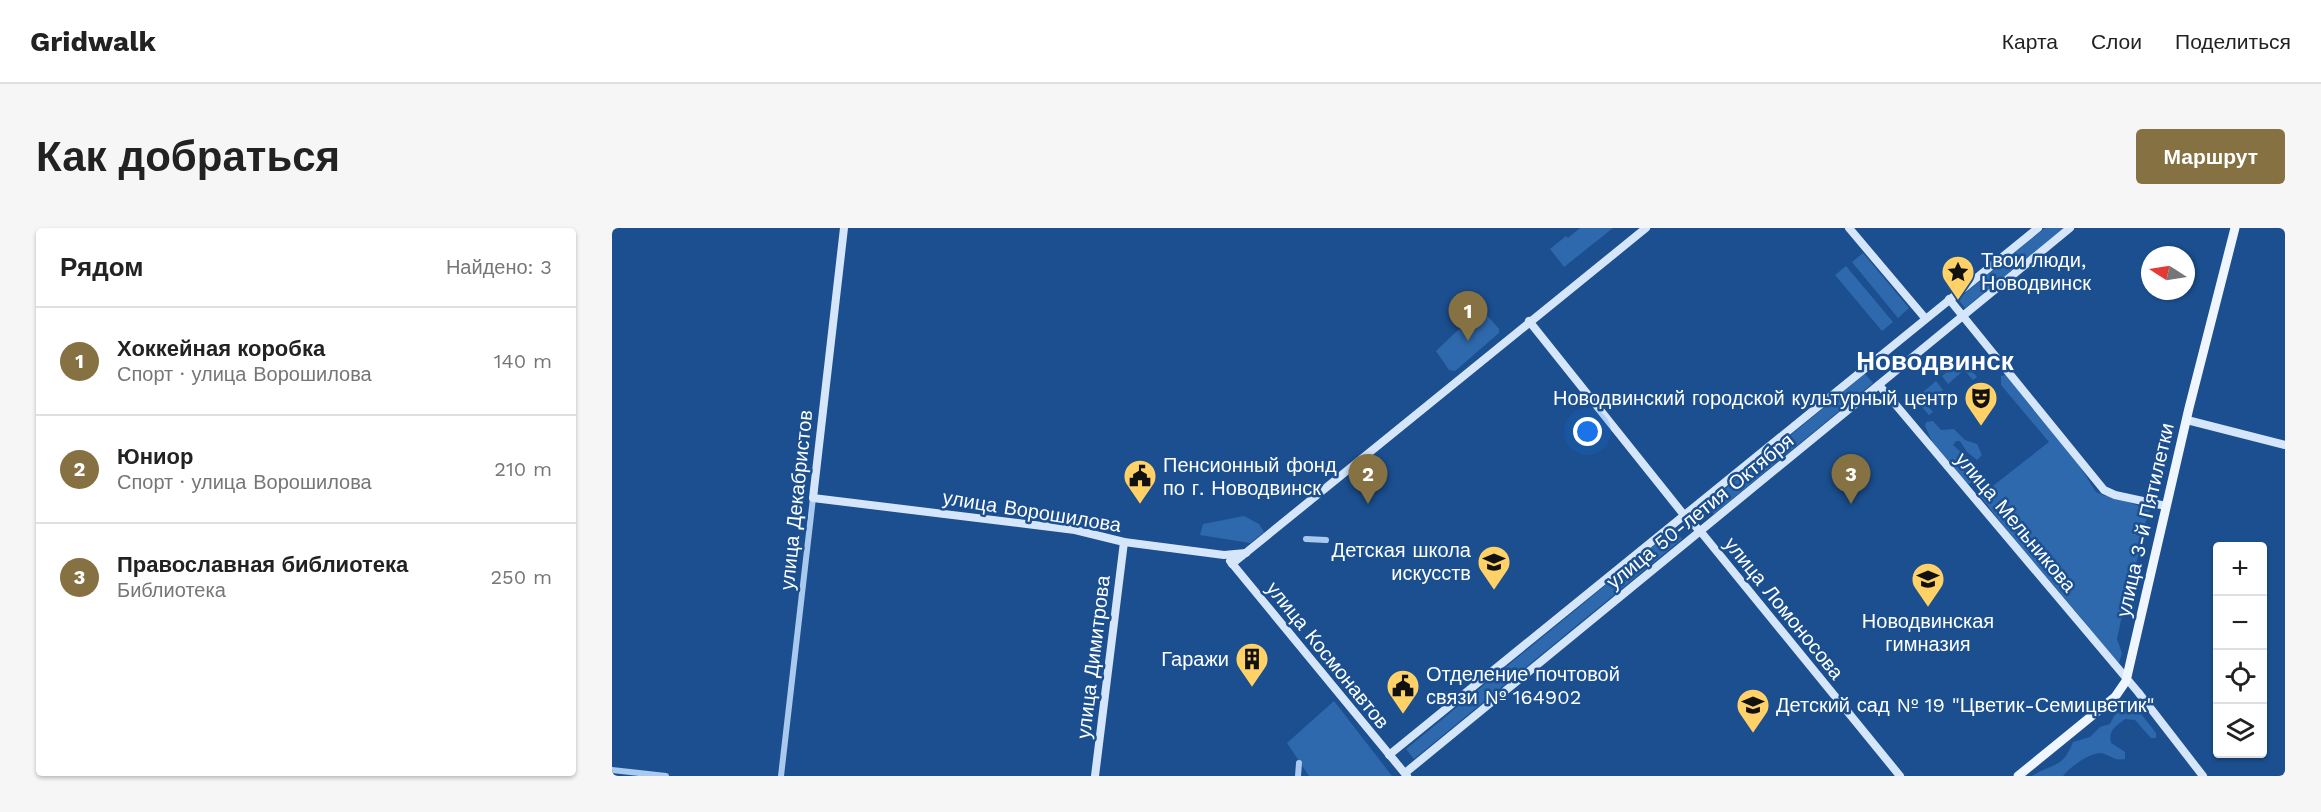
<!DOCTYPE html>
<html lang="ru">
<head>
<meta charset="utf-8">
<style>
  :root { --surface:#fff; --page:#f6f6f6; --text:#222; --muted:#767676; --line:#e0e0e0; --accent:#857141 }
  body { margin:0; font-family:"Work Sans",sans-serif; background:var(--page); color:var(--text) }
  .controls { position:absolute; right:18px; bottom:18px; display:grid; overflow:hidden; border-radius:6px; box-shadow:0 2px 4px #0004 }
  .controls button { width:54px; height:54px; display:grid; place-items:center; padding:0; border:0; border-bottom:2px solid var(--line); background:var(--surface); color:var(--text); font:30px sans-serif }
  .compass { position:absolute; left:1529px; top:18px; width:54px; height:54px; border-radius:50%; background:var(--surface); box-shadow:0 2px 4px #0004; rotate:282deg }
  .you { position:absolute; left:976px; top:204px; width:21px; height:21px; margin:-15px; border:4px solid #fff; border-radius:50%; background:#1a73e8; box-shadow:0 0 0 9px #1a73e833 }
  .badge { display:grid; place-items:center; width:39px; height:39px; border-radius:50%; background:var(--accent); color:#fff; font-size:20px; font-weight:700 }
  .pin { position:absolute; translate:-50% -50px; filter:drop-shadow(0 2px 3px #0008) }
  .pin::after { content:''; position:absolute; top:32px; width:21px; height:18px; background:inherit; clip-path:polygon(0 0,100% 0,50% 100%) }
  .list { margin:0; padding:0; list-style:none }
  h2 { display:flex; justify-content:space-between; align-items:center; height:78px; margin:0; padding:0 24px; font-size:26px }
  h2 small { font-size:20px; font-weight:400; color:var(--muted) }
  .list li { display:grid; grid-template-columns:39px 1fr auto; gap:18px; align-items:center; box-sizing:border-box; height:108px; padding:0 24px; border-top:2px solid var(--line) }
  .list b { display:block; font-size:22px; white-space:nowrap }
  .list p { margin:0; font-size:20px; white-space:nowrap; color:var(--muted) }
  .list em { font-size:20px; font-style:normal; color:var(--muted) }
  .icon { flex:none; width:33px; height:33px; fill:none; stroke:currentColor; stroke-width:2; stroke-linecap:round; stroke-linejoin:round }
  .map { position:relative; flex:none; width:1673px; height:548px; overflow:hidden; border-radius:6px }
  header { display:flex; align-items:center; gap:36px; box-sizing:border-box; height:84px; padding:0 30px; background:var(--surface); border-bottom:2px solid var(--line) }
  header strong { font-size:28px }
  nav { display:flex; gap:33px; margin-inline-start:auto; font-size:21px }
  .intro { display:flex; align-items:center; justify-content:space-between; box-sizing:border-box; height:144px; padding:0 36px }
  h1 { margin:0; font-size:42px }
  .button { padding:15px 27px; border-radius:6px; background:var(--accent); color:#fff; font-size:21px; font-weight:700 }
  main { display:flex; gap:36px; padding:0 36px }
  aside { flex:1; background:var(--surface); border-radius:6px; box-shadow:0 2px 4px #0004 }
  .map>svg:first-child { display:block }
</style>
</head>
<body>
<header>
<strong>Gridwalk</strong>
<nav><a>Карта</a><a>Слои</a><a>Поделиться</a></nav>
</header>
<div class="intro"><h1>Как добраться</h1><a class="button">Маршрут</a></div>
<main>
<aside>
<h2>Рядом<small>Найдено: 3</small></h2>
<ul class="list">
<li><span class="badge">1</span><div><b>Хоккейная коробка</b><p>Спорт · улица Ворошилова</p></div><em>140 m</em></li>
<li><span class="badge">2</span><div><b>Юниор</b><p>Спорт · улица Ворошилова</p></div><em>210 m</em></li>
<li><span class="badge">3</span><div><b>Православная библиотека</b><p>Библиотека</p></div><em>250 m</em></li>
</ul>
</aside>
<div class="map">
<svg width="1673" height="548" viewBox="0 0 1673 548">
  <rect width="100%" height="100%" fill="#1b4f8f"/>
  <g fill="#2e69ad">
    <path d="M968,0H1001L952,39L938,21L954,8L956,10Z"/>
    <path d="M1433,0H1452L1353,80L1346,71Z"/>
    <path d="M1251,25L1297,80L1286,90L1240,34Z"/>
    <path d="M1234,38L1281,94L1270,103L1223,47Z"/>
    <path d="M865,84H872L887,101V105L843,143L837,142L824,123Z"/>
    <path d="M1350,131L1365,149L1361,152L1352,142L1336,156L1330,148Z"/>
    <path d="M1253,146L1261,155L1102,286L1095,276Z"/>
    <path d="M1394,147L1467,237L1484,264L1493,268L1494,266L1538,282L1532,299L1522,347L1517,355L1505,411L1510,425L1507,435L1471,396V392L1425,338L1420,334L1368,268L1437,214L1389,157V148Z"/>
    <path d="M1324,153L1331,162L1314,176L1321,184L1317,187L1303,171Z"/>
    <path d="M1321,193L1329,202L1342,201L1353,212L1365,216L1370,227L1365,232L1355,224L1348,213H1344L1341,217L1361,235L1366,247L1358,256L1354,255C1347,247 1329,222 1323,220L1313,198L1314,194Z"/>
    <path d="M632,288L647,296L652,304L638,315L588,307L591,296Z"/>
    <path d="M1062,301L1070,311L802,531L794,521Z"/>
    <path d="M722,473L780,548H697L675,515Z"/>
    <path d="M1519,473L1544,505V510H1539L1523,492L1513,491C1504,498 1496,502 1499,515L1513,524V531C1502,533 1498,527 1489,525C1478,524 1457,540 1451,548H1420C1440,535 1451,541 1461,514L1478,509L1488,499L1498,496L1502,488Z"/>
  </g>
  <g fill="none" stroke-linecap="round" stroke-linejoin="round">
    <g stroke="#a9c9ee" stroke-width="6">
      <path d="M694,311L714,312"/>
      <path d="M0,542L54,548"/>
      <path d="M169,548L201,270"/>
      <path d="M686,548L687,535"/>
    </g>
    <g stroke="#d6e6fa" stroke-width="8">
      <path d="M232,0L201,270L463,302L512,314L612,327L634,325"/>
      <path d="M1237,0L1313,90"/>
      <path d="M1337,71L1492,262L1503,267L1554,278"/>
      <path d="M917,93L1072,287L1089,304L1288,548"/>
      <path d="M1267,157L1526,464L1591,548"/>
      <path d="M1575,192L1673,217"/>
      <path d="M618,333L795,548"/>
      <path d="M620,336L1034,0"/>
      <path d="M777,527L1426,0"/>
      <path d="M793,545L1458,0"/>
      <path d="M483,548L512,314"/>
    </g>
    <path stroke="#f0f6ff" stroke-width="9" d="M1406,548L1503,469L1514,453L1577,180L1623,0"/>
  </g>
  <defs>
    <g id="sight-pin" transform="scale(1.725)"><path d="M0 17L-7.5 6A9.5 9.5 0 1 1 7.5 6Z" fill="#ffd166" stroke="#1b4f8f"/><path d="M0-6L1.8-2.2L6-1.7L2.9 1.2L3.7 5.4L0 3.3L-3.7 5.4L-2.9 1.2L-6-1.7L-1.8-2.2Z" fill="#111"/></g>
    <g id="theatre-pin" transform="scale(1.725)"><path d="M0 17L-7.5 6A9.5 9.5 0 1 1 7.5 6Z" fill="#ffd166" stroke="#1b4f8f"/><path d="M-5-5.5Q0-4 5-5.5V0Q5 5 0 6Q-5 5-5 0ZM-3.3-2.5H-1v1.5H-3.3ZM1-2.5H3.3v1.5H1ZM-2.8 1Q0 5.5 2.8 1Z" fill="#111"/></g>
    <g id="civic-pin" transform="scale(1.725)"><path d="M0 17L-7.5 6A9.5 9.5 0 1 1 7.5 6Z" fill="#ffd166" stroke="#1b4f8f"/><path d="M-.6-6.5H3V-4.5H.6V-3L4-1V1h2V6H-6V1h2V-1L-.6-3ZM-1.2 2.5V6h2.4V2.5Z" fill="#111"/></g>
    <g id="school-pin" transform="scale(1.725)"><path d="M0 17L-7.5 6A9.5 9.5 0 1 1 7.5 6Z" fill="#ffd166" stroke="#1b4f8f"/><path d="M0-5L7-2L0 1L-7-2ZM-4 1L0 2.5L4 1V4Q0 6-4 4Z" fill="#111"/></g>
    <g id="building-pin" transform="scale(1.725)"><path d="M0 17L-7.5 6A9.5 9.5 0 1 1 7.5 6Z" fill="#ffd166" stroke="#1b4f8f"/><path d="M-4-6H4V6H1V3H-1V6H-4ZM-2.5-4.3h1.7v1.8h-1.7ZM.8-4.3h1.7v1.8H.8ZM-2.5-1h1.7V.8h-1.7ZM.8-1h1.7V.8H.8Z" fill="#111"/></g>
  </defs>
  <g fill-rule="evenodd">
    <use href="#sight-pin" x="1346" y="44"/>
    <use href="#theatre-pin" x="1369" y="170"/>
    <use href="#civic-pin" x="528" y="248"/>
    <use href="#school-pin" x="882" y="334"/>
    <use href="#school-pin" x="1316" y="351"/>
    <use href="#building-pin" x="640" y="431"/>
    <use href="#civic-pin" x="791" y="458"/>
    <use href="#school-pin" x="1141" y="477"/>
  </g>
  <g text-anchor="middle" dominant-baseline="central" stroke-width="5" stroke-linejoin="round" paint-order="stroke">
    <g font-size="20" fill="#fff" stroke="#1b4f8f" text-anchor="start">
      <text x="1369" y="32">Твои люди,<tspan x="1369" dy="23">Новодвинск</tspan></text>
      <text x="1346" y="170" text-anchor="end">Новодвинский городской культурный центр</text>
      <text x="551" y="237">Пенсионный фонд<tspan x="551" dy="23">по г. Новодвинск</tspan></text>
      <text x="859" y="322" text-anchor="end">Детская школа<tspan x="859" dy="23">искусств</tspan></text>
      <text x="1316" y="393" text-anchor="middle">Новодвинская<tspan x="1316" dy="23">гимназия</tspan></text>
      <text x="617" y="431" text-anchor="end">Гаражи</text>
      <text x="814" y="446">Отделение почтовой<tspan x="814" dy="23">связи № 164902</tspan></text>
      <text x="1164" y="477">Детский сад № 19 "Цветик-Семицветик"</text>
    </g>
    <g font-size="20" fill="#fff" stroke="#1b4f8f">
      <text transform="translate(184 272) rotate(-84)">улица Декабристов</text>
      <text transform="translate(420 283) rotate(9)">улица Ворошилова</text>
      <text transform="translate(1088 283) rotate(-39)">улица 50-летия Октября</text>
      <text transform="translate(1533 292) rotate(-77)">улица 3-й Пятилетки</text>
      <text transform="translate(1404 294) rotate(50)">улица Мельникова</text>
      <text transform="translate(1172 380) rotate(51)">улица Ломоносова</text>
      <text transform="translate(716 427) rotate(51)">улица Космонавтов</text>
      <text transform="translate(481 429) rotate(-83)">улица Димитрова</text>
    </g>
    <g font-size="26" font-weight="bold" fill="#fff" stroke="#1b4f8f">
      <text x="1323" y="133">Новодвинск</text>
    </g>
  </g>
</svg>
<div class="controls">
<button>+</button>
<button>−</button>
<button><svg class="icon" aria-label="locate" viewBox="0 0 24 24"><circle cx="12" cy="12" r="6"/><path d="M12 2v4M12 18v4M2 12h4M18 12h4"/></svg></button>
<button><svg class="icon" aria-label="layers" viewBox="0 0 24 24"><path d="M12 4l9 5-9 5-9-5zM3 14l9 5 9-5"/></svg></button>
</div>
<svg class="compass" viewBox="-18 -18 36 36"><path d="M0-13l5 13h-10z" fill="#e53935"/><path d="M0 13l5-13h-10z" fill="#767676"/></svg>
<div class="you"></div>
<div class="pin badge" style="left:856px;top:113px">1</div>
<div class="pin badge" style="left:756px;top:276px">2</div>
<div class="pin badge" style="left:1239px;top:276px">3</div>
</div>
</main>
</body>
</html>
